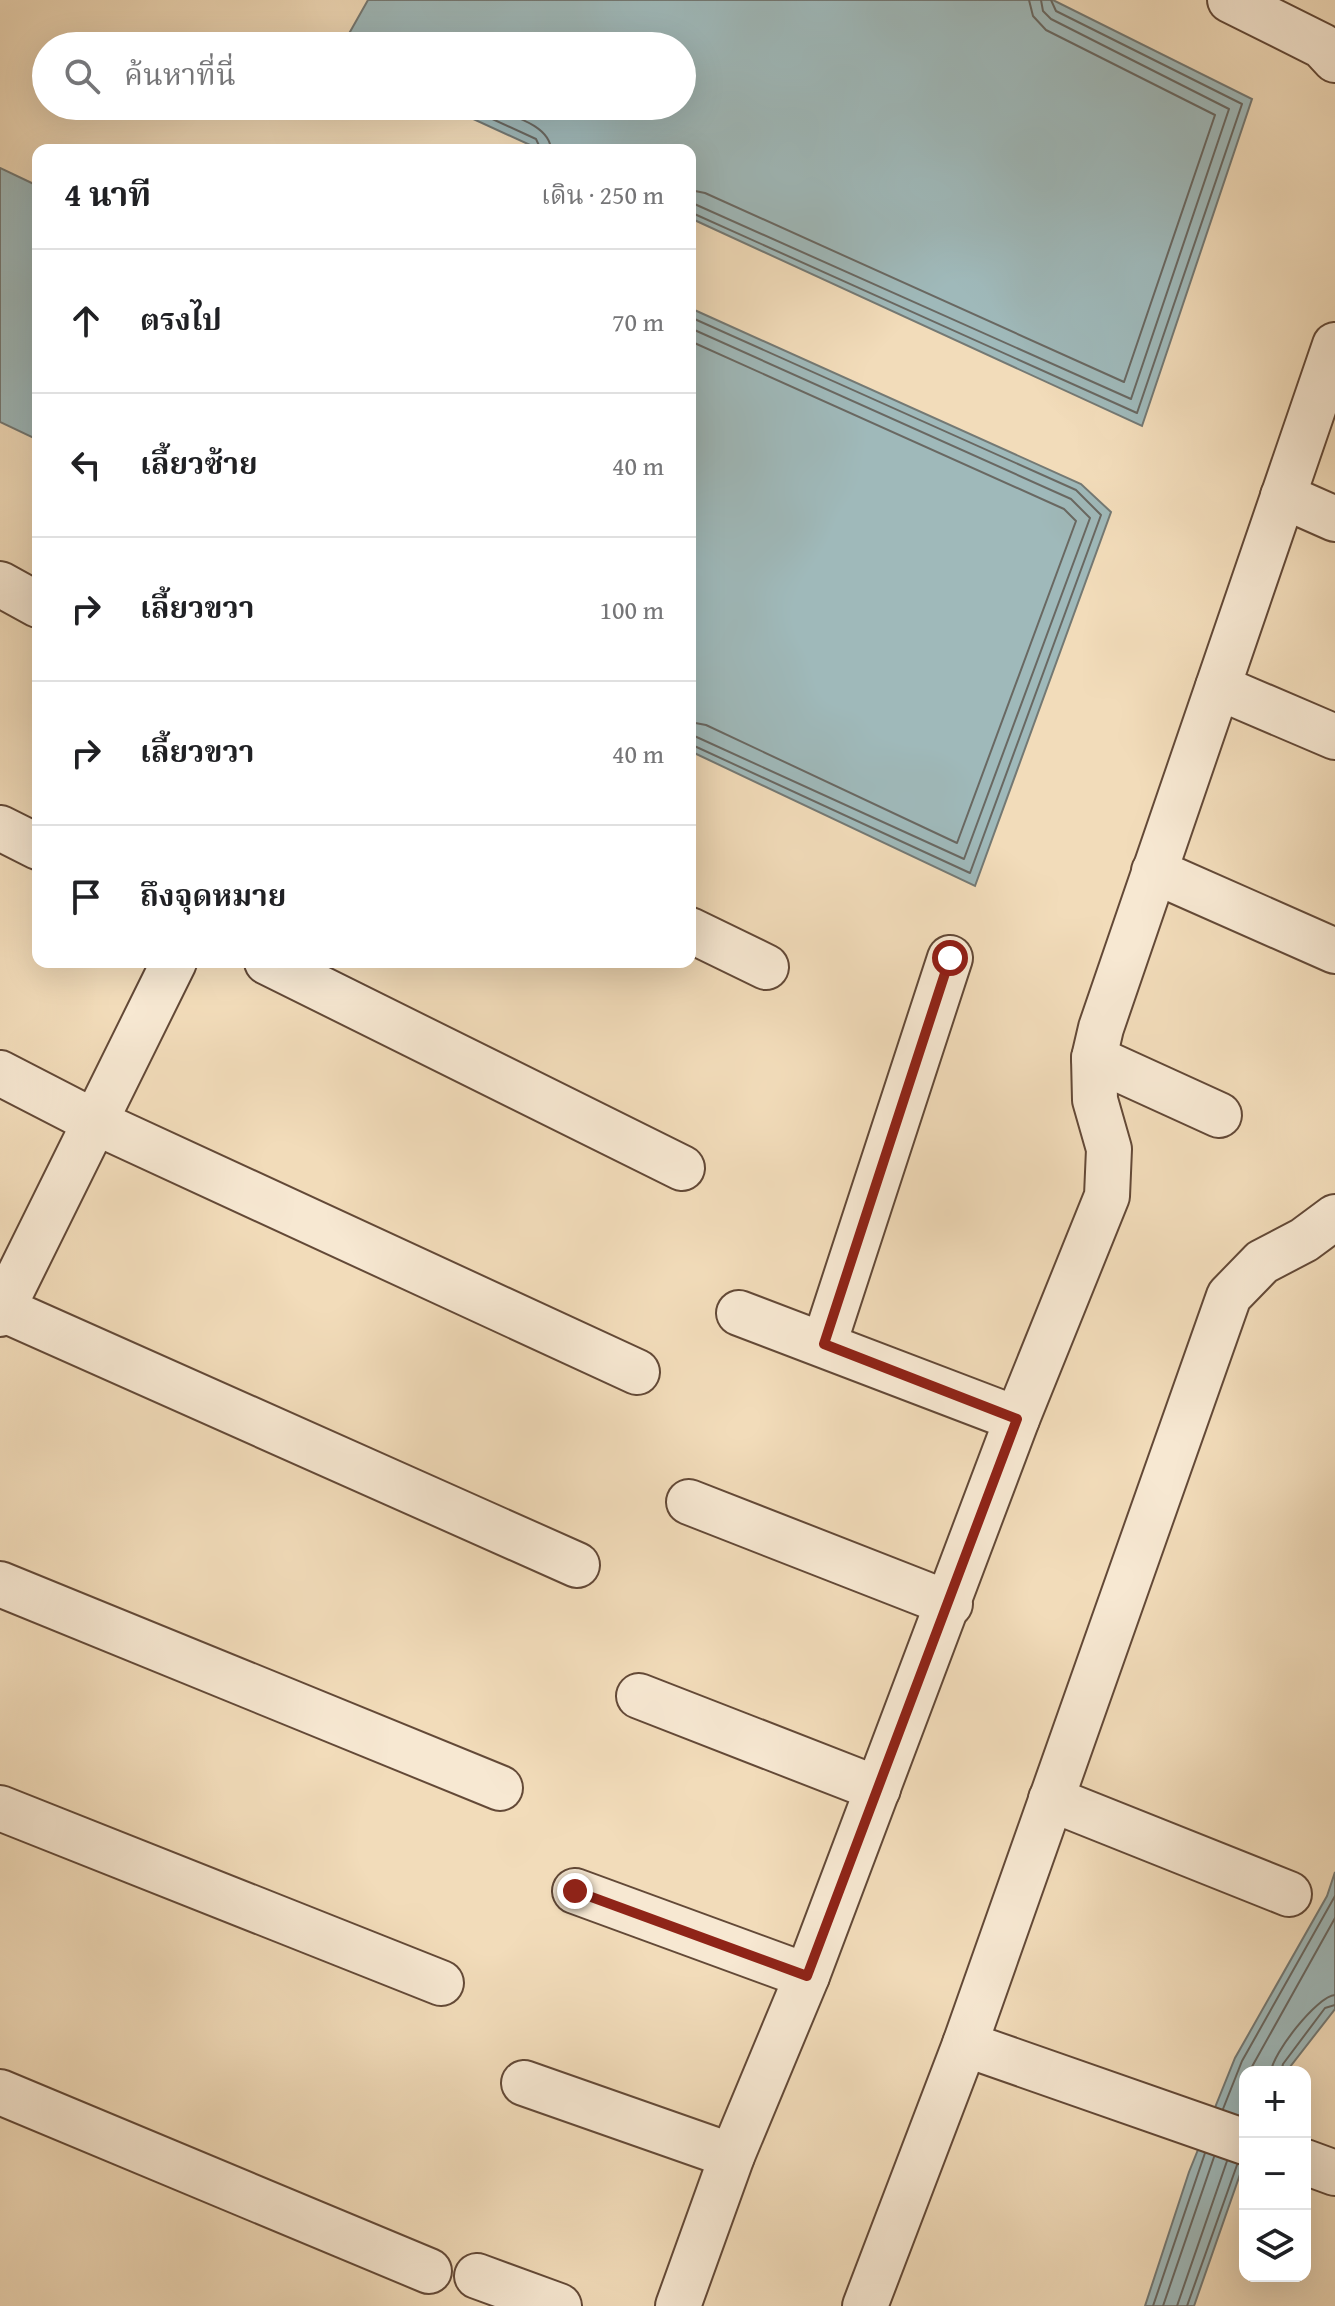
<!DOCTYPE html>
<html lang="th">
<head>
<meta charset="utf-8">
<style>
  :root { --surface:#fff; --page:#f2f2f2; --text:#202124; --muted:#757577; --line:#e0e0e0 }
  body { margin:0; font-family:"Gentium Book Plus","Noto Serif Thai",serif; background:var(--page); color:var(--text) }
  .controls { position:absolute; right:24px; bottom:24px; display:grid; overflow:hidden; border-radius:16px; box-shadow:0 8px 32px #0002 }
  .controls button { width:72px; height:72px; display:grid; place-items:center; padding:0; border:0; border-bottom:2px solid var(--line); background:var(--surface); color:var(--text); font:40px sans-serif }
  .stop { position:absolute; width:24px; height:24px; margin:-18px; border:6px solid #8f2418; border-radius:50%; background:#fff }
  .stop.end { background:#8f2418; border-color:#fff; box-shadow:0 2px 8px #0008 }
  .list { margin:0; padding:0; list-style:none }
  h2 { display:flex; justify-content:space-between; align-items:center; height:104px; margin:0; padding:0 32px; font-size:34px }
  h2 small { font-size:26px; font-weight:400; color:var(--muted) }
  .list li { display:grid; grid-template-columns:52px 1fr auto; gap:24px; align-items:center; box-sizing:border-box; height:144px; padding:0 32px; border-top:2px solid var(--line) }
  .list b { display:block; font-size:30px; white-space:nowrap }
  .list em { font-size:26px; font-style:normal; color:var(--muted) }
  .icon { flex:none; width:44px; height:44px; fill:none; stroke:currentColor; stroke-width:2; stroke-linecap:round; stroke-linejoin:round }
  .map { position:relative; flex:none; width:1335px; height:2306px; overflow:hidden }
  .search { position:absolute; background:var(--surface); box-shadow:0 8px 32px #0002; left:32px; top:32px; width:664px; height:88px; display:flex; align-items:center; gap:20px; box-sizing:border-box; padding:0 28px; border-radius:44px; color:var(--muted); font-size:30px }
  .panel { position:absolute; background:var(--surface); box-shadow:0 8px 32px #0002; left:32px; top:144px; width:664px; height:824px; border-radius:16px }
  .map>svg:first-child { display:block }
</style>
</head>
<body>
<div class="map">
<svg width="1335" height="2306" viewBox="0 0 1335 2306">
  <rect width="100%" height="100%" fill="#f2dcba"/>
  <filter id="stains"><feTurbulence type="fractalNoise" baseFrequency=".0025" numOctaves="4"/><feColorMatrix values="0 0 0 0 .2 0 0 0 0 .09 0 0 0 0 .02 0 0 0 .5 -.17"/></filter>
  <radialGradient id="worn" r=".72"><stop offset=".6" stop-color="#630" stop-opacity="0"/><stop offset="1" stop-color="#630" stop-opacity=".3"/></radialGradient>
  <g fill="#9fb9ba" stroke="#747974" stroke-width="2">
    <path d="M368,0H1053L1252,99L1142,426L690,218V150H541L445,106H682V46H342Z"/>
    <path d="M0,168L38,186V440L0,422Z"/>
    <path d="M690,308L1081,484L1111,512L975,886L690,751Z"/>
    <path d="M1335,1872V2009L1286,2072H1245V2160L1194,2306H1145L1189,2172L1235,2058L1327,1896Z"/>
  </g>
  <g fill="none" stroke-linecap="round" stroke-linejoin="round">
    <g stroke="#696862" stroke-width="2">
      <path d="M464,106L536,139L541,150"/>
      <path d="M488,106C508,115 550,124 551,150"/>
      <path d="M690,190L705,193L1124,382L1215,115L1046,30L1033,16L1029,0"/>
      <path d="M690,202L1131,399L1229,109L1051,19L1043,11L1041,0"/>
      <path d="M690,212L1137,413L1242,104L1056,11L1051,0"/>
      <path d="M690,317L1076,490L1101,515L970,873L690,744"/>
      <path d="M690,328L1071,499L1090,518L964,859L690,734"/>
      <path d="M690,341L1064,509L1076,521L957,843L706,725L690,722"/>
      <path d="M1249,2072L1335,1918"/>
      <path d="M1271,2072C1272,2054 1317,1996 1335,1995"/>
      <path d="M1281,2072L1283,2064L1325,2008L1335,2005"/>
      <path d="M1223,2109L1242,2061L1335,1896"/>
      <path d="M1153,2306L1205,2153"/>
      <path d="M1163,2306L1214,2157"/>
      <path d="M1177,2306L1227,2161"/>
      <path d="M1187,2306L1237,2165"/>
    </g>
    <g stroke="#634937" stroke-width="48">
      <g id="minor">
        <path d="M1230,0L1322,46L1335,60"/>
        <path d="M1283,496L1335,519"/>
        <path d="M0,584L38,605"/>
        <path d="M1218,687L1335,737"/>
        <path d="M0,828L38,847"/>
        <path d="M1154,871L1335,951"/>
        <path d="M690,930L766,967"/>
        <path d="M267,962L682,1168"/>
        <path d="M1094,1058L1219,1115"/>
        <path d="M0,1073L93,1121L637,1372"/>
        <path d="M0,1308L577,1565"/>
        <path d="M739,1313L1017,1419"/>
        <path d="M0,1314L174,962"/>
        <path d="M824,1344L950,958"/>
        <path d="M689,1502L950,1604"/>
        <path d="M0,1584L500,1788"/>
        <path d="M639,1696L878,1789"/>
        <path d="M1051,1799L1289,1894"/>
        <path d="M0,1808L441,1983"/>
        <path d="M575,1891L807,1976"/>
        <path d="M965,2044L1245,2142"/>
        <path d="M524,2083L732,2156"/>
        <path d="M0,2092L429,2271"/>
        <path d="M1305,2162L1335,2173"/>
        <path d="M477,2276L559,2306"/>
        <path d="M678,2306L732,2156L807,1976L1017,1419L1107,1196L1109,1149L1095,1100L1094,1058L1101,1028L1335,345"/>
        <path d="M865,2306L965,2044L1229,1296L1262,1262L1304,1240L1335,1217"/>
      </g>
    </g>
    <use href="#minor" stroke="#f7e8d2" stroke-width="44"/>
  </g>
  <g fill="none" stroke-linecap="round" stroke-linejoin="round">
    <path stroke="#8f2418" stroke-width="10" d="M575,1891L807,1976L1017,1419L824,1344L950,958"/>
  </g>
  <rect width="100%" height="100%" filter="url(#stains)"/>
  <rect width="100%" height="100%" fill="url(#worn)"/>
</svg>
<div class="controls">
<button>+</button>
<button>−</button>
<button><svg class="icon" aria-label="layers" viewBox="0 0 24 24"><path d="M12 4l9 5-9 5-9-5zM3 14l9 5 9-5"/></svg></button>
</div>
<div class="stop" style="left:950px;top:958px"></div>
<div class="stop end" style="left:575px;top:1891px"></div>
<div class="search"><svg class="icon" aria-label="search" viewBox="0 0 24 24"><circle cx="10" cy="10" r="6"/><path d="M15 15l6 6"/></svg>ค้นหาที่นี่</div>
<section class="panel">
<h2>4 นาที<small>เดิน · 250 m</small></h2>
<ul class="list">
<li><svg class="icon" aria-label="ahead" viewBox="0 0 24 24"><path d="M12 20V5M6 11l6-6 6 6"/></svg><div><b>ตรงไป</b></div><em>70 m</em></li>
<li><svg class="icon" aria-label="left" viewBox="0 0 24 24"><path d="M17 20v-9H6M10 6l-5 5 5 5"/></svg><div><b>เลี้ยวซ้าย</b></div><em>40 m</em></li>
<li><svg class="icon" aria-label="right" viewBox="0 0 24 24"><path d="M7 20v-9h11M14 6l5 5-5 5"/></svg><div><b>เลี้ยวขวา</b></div><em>100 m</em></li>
<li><svg class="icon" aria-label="right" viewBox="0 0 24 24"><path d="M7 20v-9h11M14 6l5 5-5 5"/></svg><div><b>เลี้ยวขวา</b></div><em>40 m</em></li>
<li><svg class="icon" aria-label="arrive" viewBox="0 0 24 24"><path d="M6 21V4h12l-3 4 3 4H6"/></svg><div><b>ถึงจุดหมาย</b></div></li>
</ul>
</section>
</div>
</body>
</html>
